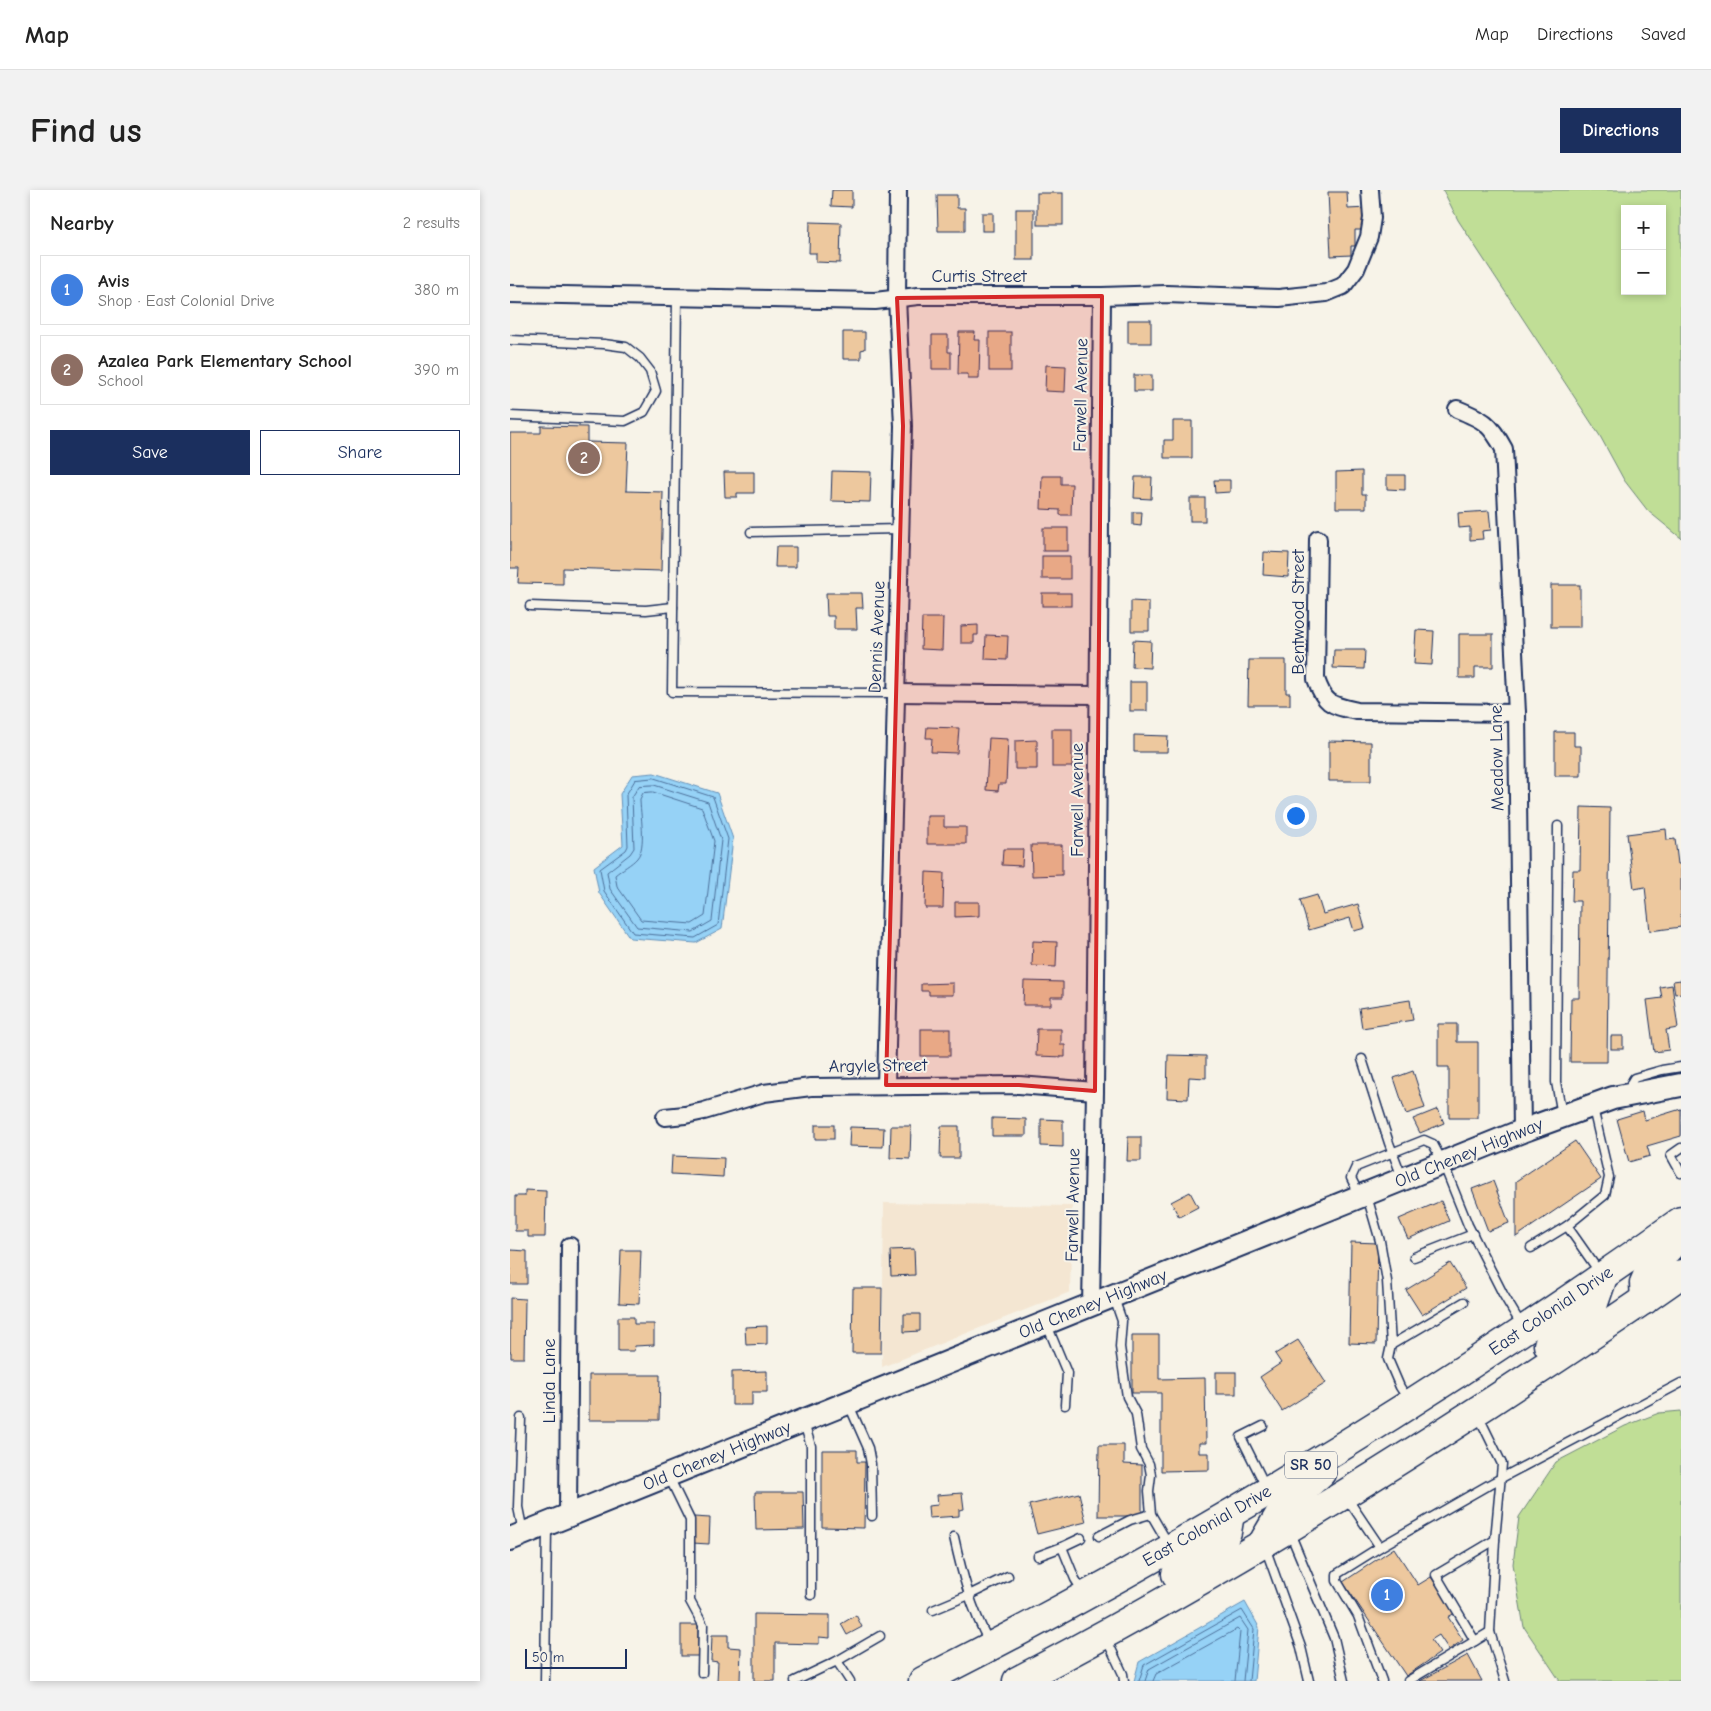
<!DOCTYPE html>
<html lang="en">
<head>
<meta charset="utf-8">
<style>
  :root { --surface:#fff; --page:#f2f2f2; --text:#222; --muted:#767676; --line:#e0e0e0; --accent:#1b2f5e }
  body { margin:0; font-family:"Comic Neue",sans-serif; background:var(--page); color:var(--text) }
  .controls { position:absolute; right:15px; top:15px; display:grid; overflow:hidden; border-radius:0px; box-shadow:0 2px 8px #0003 }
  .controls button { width:45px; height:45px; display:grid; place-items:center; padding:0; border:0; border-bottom:1px solid var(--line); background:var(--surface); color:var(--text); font:25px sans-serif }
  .scale { position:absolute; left:15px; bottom:12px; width:102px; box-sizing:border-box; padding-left:5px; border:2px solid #1b2f5e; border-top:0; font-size:14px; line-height:18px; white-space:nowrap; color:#1b2f5e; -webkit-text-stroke:4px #f7f3e8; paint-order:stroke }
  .you { position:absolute; left:785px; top:625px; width:18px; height:18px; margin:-12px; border:4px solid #fff; border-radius:50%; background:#1a73e8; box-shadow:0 0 0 8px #1a73e833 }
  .badge { display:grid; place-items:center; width:32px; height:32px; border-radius:50%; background:var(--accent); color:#fff; font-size:16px; font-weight:700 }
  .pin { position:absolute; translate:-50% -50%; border:2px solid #fff; box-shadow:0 1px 5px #0006 }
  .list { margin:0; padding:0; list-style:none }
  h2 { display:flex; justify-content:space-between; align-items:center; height:65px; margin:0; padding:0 20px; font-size:21px }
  h2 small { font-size:16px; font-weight:400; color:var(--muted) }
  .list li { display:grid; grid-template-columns:32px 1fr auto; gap:15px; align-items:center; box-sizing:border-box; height:70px; margin:0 10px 10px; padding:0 10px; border:1px solid var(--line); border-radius:0px }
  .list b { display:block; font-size:19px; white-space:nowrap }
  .list p { margin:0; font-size:16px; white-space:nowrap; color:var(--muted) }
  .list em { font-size:16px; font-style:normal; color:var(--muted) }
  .actions { display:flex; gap:10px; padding:15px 20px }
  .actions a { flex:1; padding:11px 0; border:1px solid var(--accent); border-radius:0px; text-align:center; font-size:18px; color:var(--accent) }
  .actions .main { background:var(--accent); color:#fff }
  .map { position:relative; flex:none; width:1171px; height:1491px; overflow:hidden; border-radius:0px }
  header { display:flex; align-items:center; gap:30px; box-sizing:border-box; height:70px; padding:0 25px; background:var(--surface); border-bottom:1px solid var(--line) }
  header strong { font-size:24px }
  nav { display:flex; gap:28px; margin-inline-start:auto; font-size:18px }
  .intro { display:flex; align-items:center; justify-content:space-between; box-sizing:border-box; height:120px; padding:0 30px }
  h1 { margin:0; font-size:35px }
  .button { padding:12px 22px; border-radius:0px; background:var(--accent); color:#fff; font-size:18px; font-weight:700 }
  main { display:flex; gap:30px; padding:0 30px }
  aside { flex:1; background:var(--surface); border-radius:0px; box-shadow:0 2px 8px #0003 }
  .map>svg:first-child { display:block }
</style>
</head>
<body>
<header>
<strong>Map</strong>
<nav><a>Map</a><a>Directions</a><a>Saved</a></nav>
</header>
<div class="intro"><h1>Find us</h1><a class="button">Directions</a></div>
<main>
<aside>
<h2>Nearby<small>2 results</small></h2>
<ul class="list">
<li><span class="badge" style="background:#3f7fe0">1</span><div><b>Avis</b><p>Shop · East Colonial Drive</p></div><em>380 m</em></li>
<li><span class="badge" style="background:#8d6e63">2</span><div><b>Azalea Park Elementary School</b><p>School</p></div><em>390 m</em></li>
</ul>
<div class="actions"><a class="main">Save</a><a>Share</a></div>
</aside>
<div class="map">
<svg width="1171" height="1491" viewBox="0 0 1171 1491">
  <rect width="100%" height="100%" fill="#f7f3e8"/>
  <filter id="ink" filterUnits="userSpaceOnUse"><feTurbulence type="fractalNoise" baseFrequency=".02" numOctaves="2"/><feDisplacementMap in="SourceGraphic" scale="10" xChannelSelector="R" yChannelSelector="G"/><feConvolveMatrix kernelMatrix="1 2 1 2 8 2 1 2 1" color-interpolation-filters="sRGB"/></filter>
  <g filter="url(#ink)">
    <path fill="#f4e6d2" d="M374,1013L562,1016L560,1102L372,1177Z"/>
    <g fill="#c0de96" stroke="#6e867a" fill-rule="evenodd">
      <path d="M933,0H1171V348L1138,321L1114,290L1090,246L948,30ZM1115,19H1152V101H1115Z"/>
      <path d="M1171,1221V1491H1050L1014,1437L1003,1374L1009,1327L1046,1272L1115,1236L1149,1223Z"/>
    </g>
    <g fill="#96d2f6" stroke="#6591b9">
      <path d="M144,583L207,603L223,649L212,739L186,753L120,748L89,703L84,677L113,655L110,604L122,585Z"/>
      <path d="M735,1412L749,1437L744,1491H624L629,1472Z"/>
    </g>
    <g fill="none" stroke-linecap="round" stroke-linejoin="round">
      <g stroke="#4c709b" stroke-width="1">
        <path d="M144,588L203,607L218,649L208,735L185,748L123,743L94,701L90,679L116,660L118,656L116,605L125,590Z"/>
        <path d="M144,595L198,612L211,650L202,731L183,742L127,737L100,699L97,682L120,664L124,658L122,607L129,596Z"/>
        <path d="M143,602L192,618L204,651L195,726L182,734L131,730L107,696L105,685C112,679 122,674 127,668C137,657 130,623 130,609L133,603Z"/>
        <path d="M629,1491L634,1475L732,1420L744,1439L739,1491"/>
        <path d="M635,1491L639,1479L730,1428L738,1440L733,1491"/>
        <path d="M643,1491L646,1484L727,1439L730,1442L725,1491"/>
      </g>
    </g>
    <g fill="#edc89e" stroke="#1b2f5e">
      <path d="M322,0H342V17L321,16Z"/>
      <path d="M818,2H837L838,19L857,18L858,40H845V56H841V65L821,66Z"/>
      <rect x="527" y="3" width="26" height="32"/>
      <path d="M427,5H447V18H455V41H428Z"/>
      <rect x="506" y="19" width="18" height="51"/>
      <rect x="472" y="23" width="11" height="18"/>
      <path d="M300,32L331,33L330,73L306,72V63H299Z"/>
      <rect x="618" y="130" width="23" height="23"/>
      <path d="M333,142H355V159L351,160V169H333Z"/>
      <path d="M449,142H465L464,150H470L469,189H458V184H448Z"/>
      <rect x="479" y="142" width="22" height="39"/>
      <path d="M422,145H438V162H441V179H422Z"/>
      <path d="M536,175L556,176L555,202L535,201Z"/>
      <rect x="624" y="185" width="18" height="16"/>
      <path d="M663,231H682V268H654V250H663Z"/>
      <path d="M31,236L77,237V252L118,253L116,301L153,302L151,381L53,378V394L8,393L9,378H0V243H31Z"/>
      <path d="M322,281L361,282L360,312L321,311Z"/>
      <path d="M852,281V304H856V318H826V282Z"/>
      <path d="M214,282H244V303H227V307H215Z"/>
      <path d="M877,285H895V300L877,299Z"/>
      <path d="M532,286H551V294H562L561,325H550V320L531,319Z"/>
      <path d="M625,287H642L641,309L624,308Z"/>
      <path d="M704,290H720V302L705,303Z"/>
      <rect x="680" y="308" width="15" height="23"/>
      <path d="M979,321L981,340L972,341L973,349L960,350V337L949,338L948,323Z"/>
      <path d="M623,322H632L631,336L623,335Z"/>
      <rect x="533" y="338" width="25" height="23"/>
      <path d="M266,357H286V377H265Z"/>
      <path d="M754,362L779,363L778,387L753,385Z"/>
      <rect x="532" y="366" width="28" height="23"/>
      <rect x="1041" y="395" width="29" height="42"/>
      <path d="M316,403H352L353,418H346L347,439H324V426H317Z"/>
      <rect x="532" y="403" width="29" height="13"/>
      <path d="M621,411L639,412V441H621Z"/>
      <path d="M412,428H433L432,460L411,459Z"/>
      <path d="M468,435V445H464V453H451V436Z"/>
      <path d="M906,440L924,441L922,475L904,474Z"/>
      <path d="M949,444H983V477H965V488H949Z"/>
      <path d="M476,445L498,446L497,470L475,469Z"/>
      <path d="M623,450L641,451L640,478L622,477Z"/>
      <path d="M824,460H855L854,479L823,478Z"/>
      <path d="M739,470H776V503H780V515H738Z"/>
      <rect x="620" y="492" width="17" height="29"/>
      <path d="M417,537L449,538L447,563L421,562L422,548H416Z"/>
      <rect x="542" y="539" width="20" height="38"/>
      <path d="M1045,542H1064V556H1071V586H1045Z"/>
      <path d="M624,545L658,546L657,562H624Z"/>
      <path d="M479,548L498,549L496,594H489L488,601L476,600Z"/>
      <path d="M527,550V579H505V551Z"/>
      <path d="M819,551L861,552V591H819Z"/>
      <path d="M1071,617L1100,618L1097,872H1060L1061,808H1069L1070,711H1062L1063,680H1070Z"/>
      <path d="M417,626H434V637H456V654H417Z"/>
      <path d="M1156,639L1157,650L1165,649L1168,674H1171V737L1140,741L1135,697L1124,699L1117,644Z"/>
      <path d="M521,655H552V685L522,686Z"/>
      <path d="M493,659H513L512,676L492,675Z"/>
      <path d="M416,682L434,683L433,718H415Z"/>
      <path d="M807,705L813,724L848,714L855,738L844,741L840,728L799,740L790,710Z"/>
      <path d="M445,712H469V726L445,727Z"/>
      <path d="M523,751L547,752L546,777L522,776Z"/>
      <path d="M1171,790V803L1165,804L1163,791Z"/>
      <path d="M514,791L553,792V807H541V815H513Z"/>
      <path d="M443,793V805H419V801H411V794Z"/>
      <path d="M1162,795L1168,838L1156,840L1159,860L1144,862L1137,810L1152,808L1150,797Z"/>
      <path d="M900,810L903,830L852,838L849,818Z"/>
      <path d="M928,834H947V852H968V928H939V877H928Z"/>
      <rect x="411" y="839" width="29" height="27"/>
      <path d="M527,839H551V855H555V867L526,866Z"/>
      <rect x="1101" y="846" width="12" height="13"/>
      <path d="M658,865L696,866V888L679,887L678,909L657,908Z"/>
      <path d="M903,881L915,918L896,924L884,888Z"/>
      <path d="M928,919L934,933L910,943L903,929Z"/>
      <path d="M1171,919V946L1137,956L1140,966L1119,972L1107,929L1133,921L1135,930Z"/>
      <path d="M482,928L516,929V946H482Z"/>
      <path d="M531,929L553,930V957L531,956Z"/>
      <rect x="305" y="935" width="19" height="14"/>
      <path d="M381,936H401L400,969L380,968Z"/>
      <path d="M431,936H449V968H430Z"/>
      <path d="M340,937L374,938L373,957L339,956Z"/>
      <path d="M618,947H631V971H617Z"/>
      <path d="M1065,951L1091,989L1006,1047V991Z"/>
      <path d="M162,966L214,968L213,987L161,984Z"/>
      <path d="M983,991L999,1033L978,1041L962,999Z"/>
      <path d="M15,1000L36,1001L35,1047H18V1041H5V1006H15Z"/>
      <path d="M680,1002L688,1017L669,1027L661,1012Z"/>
      <path d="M931,1011L939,1031L898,1049L889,1029Z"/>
      <path d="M841,1052L868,1053L866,1154L839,1153Z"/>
      <path d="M404,1059L405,1085L381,1086L380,1060Z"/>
      <path d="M0,1060L17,1061V1094H0Z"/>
      <path d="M111,1060H131L129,1114L109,1113Z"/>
      <path d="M940,1073L956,1098L912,1125L896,1100Z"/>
      <path d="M343,1098H372L371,1163H342Z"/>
      <path d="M0,1108L15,1109L14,1168H1V1162H0Z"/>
      <path d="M394,1124H410V1141L394,1142Z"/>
      <path d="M108,1127H124V1134H144V1155L125,1156L124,1161H108Z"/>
      <path d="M257,1136V1154L236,1155L235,1137Z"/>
      <path d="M622,1145H649V1189L695,1188L696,1253H689V1263H699V1280L651,1281V1203H622Z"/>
      <path d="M788,1150L816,1193L772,1221L750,1187L771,1173L765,1164Z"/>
      <path d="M257,1181V1202H242V1215H222V1182Z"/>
      <rect x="706" y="1182" width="20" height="22"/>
      <path d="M79,1185H150L149,1230H79Z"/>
      <path d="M589,1255H614V1274L632,1275V1326H588Z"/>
      <path d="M312,1260H347V1272H355L354,1338L312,1337Z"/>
      <path d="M245,1302H293L294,1339L246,1340Z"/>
      <path d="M452,1303L454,1319L449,1320V1326L419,1328L418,1316L428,1315L427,1305Z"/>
      <path d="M569,1303L576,1332L527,1344L519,1315Z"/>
      <path d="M184,1327L200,1328L199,1354L182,1353Z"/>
      <path d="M884,1358L908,1395L921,1387L945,1423L938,1427L953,1450L939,1460L929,1445L921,1450L930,1463L896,1486L833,1392Z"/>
      <path d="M244,1424L320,1425V1448L309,1447V1454L265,1453V1491H244Z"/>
      <path d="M346,1425L352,1437L337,1445L331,1434Z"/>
      <rect x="171" y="1435" width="17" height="31"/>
      <path d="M202,1445H218V1457L231,1458L230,1491H207L208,1472L201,1471Z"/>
      <path d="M958,1465L972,1491H910Z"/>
    </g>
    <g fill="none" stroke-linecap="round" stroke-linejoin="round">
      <g stroke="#1b2f5e" stroke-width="11">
        <g id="lane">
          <path d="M167,107L162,502L385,503"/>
          <path d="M0,150L94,154L116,157L130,168L140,181L146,201L134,222L115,231L0,226"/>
          <path d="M241,342L390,339"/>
          <path d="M20,416L136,420L163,417"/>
          <path d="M1048,636L1046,892L1052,925"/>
          <path d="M852,869L879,953L892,987"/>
          <path d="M1121,901V893L1124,888L1152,880L1171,877"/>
          <path d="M1083,918L1099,987L1095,1005L1057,1036L1090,1083"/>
          <path d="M1171,958L1161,965L1171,983"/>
          <path d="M849,1004L841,988L846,977L914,950L923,954L933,973L958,1035L993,1104L1012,1136"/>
          <path d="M857,1006L870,1051L877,1091L881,1155L878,1169L890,1197L898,1209"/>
          <path d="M1021,1058L1057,1036"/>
          <path d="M904,1067L963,1044"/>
          <path d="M604,1108L612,1131L610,1157L617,1207L626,1224L631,1259L639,1274L641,1285L639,1301L641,1324L659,1355"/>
          <path d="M537,1135L557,1183L555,1215"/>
          <path d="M881,1155L954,1112"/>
          <path d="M339,1215L358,1258L361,1274L362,1326"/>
          <path d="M968,1225L992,1274L985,1350L980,1442L995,1491"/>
          <path d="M11,1228L8,1317L13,1342"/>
          <path d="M294,1233L301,1256V1405"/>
          <path d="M753,1236L731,1247L756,1297"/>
          <path d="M159,1287L180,1330V1411L193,1435L192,1483"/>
          <path d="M837,1308L870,1357L980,1294L1171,1193"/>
          <path d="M780,1343L824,1448L834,1491"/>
          <path d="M589,1346L620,1330L641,1324"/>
          <path d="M444,1347C452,1384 461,1418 479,1452"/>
          <path d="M552,1357L571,1348"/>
          <path d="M755,1357L791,1457L799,1491"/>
          <path d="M870,1357L827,1384V1391L848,1426L872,1491"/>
          <path d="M528,1366L552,1357L565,1389L573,1402"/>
          <path d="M423,1420L459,1405L498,1386"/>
          <path d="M596,1448L613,1484L614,1491"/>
          <path d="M965,1451L926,1385L985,1350"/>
          <path d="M327,1471L370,1446"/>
          <path d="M35,1491L37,1338"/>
          <path d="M285,1491L327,1471L340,1491"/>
          <path d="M898,1491L980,1442"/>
        </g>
      </g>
      <g stroke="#1b2f5e" stroke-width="20">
        <g id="street">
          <path d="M0,104L365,111L408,106H592L656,104L769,108L816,103L833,96L846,79L859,47L862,28L860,0"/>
          <path d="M947,219C974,230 980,233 994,259L1007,523L1012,941"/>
          <path d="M808,349L806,489C815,515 821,515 847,521L1007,523"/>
          <path d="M385,503L588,505"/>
          <path d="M376,895L393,236L387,108L388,0"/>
          <path d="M155,927L175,925L194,921L254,903L301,897L509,895L585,901"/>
          <path d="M581,1115L585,901L592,106"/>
          <path d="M58,1326L60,1056"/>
        </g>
      </g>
      <g stroke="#1b2f5e" stroke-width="26">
        <path id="secondary" d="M0,1349L1012,941L1103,908L1171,895"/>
      </g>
      <g stroke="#1b2f5e" stroke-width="31">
        <g id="highway">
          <path d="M1135,1110L1134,1093L1141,1077L1170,1046"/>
          <path d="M1038,1155L1066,1135L1084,1113L1093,1087"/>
          <path d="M755,1349L768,1327L785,1306L811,1283"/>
          <path d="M666,1384L710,1355L717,1342L720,1324"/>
          <path d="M413,1491C677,1358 930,1203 1171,1031"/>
          <path d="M507,1491C669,1407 826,1312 979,1213C1044,1170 1108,1129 1171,1084"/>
        </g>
      </g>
      <use href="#lane" stroke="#f7f3e8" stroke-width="8"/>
      <use href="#street" stroke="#f7f3e8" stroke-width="16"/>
      <use href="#secondary" stroke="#f7f3e8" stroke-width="22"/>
      <use href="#highway" stroke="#f7f3e8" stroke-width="28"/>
    </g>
  </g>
  <path fill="#d62828" fill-opacity="0.2" stroke="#d62828" stroke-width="4" stroke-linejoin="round" d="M592,106L585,901L509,895H376L393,236L387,108Z"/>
  <g text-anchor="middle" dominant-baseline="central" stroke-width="4" stroke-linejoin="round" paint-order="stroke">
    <rect fill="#f7f3e8" stroke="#5d6a87" stroke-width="1" x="775" y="1261.5" width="52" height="27" rx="4"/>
    <g font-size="16" font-weight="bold" fill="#1b2f5e">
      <text x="801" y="1275">SR 50</text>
    </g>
    <g font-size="18" fill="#1b2f5e" stroke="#f7f3e8">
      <text x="469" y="86">Curtis Street</text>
      <text transform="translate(571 205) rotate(-89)">Farwell Avenue</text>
      <text transform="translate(788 422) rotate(-90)">Bentwood Street</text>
      <text transform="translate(367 447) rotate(-88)">Dennis Avenue</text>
      <text transform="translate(987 568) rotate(-91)">Meadow Lane</text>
      <text transform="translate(567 610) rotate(-90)">Farwell Avenue</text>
      <text transform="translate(368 876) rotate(-1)">Argyle Street</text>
      <text transform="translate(959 963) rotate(-22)">Old Cheney Highway</text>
      <text transform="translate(563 1015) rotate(-89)">Farwell Avenue</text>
      <text transform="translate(583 1114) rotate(-22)">Old Cheney Highway</text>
      <text transform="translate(1041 1121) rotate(-34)">East Colonial Drive</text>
      <text transform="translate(39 1191) rotate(-90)">Linda Lane</text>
      <text transform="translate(207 1266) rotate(-22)">Old Cheney Highway</text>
      <text transform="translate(697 1336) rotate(-30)">East Colonial Drive</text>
    </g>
  </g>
</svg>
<div class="controls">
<button>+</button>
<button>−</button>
</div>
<div class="scale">50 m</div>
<div class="you"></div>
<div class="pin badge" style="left:877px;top:1405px;background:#3f7fe0">1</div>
<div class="pin badge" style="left:74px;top:268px;background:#8d6e63">2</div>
</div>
</main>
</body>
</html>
